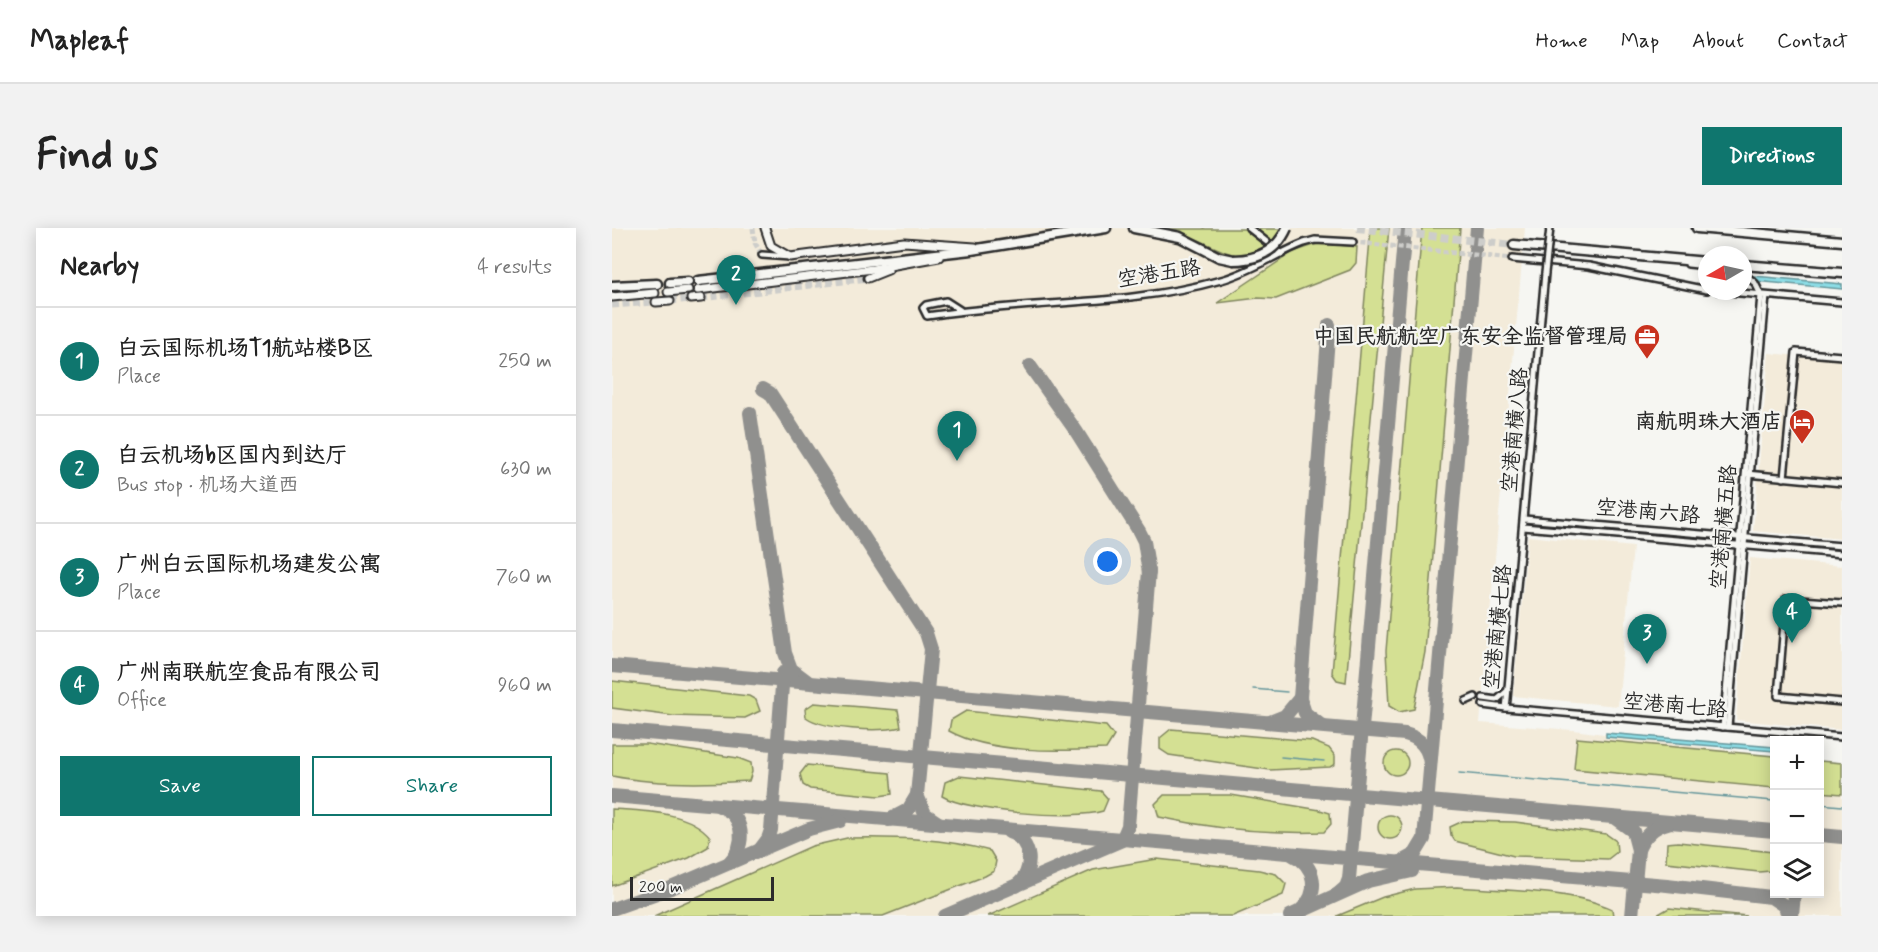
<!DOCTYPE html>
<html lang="en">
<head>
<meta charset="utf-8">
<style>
  :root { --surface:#fff; --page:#f2f2f2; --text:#222; --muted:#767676; --line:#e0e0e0; --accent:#0f766e }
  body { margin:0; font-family:Mynerve,"LXGW WenKai TC",sans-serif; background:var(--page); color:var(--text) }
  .controls { position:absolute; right:18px; bottom:18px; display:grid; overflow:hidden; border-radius:0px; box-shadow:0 3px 15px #0003 }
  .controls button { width:54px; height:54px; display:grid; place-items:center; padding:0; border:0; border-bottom:2px solid var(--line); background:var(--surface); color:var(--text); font:30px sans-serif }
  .compass { position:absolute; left:1086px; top:18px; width:54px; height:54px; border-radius:50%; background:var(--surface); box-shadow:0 3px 15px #0003; rotate:261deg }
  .scale { position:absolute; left:18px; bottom:15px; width:144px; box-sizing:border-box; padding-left:6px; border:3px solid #2b2b2b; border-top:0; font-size:16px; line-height:21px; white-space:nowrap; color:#2b2b2b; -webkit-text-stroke:4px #f6f6f2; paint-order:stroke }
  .you { position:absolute; left:496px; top:334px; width:21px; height:21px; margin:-15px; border:4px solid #fff; border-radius:50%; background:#1a73e8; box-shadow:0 0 0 9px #1a73e833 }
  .badge { display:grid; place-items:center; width:39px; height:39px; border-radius:50%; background:var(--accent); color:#fff; font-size:20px; font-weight:700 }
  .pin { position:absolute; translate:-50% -50px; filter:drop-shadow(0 2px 3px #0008) }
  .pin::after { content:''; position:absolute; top:32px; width:21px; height:18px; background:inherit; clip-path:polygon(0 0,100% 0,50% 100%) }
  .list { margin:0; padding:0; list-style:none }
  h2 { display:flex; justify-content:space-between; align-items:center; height:78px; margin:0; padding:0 24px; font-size:26px }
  h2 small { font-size:20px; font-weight:400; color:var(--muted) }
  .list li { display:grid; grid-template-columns:39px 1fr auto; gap:18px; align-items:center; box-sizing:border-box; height:108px; padding:0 24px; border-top:2px solid var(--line) }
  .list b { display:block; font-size:22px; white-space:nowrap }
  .list p { margin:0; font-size:20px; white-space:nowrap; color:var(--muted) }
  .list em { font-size:20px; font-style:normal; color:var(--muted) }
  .actions { display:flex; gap:12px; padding:18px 24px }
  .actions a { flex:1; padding:14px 0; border:2px solid var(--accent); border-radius:0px; text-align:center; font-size:21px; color:var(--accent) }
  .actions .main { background:var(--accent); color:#fff }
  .icon { flex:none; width:33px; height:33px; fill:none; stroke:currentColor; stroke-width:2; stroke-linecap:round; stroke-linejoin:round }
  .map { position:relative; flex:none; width:1230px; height:688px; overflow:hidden; border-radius:0px }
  header { display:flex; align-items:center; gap:36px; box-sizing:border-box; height:84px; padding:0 30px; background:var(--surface); border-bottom:2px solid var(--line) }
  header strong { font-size:28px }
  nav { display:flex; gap:33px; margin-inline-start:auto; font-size:21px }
  .intro { display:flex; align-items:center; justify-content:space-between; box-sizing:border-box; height:144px; padding:0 36px }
  h1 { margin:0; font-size:42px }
  .button { padding:15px 27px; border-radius:0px; background:var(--accent); color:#fff; font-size:21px; font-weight:700 }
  main { display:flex; gap:36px; padding:0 36px }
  aside { flex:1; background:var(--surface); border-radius:0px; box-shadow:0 3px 15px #0003 }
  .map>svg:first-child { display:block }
</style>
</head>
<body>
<header>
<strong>Mapleaf</strong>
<nav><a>Home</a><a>Map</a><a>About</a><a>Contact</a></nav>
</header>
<div class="intro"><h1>Find us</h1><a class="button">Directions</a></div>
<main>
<aside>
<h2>Nearby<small>4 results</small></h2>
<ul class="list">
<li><span class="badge">1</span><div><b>白云国际机场T1航站楼B区</b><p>Place</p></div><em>250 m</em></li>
<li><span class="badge">2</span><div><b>白云机场b区国内到达厅</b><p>Bus stop · 机场大道西</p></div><em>630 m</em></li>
<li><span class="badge">3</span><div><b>广州白云国际机场建发公寓</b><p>Place</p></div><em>760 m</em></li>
<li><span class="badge">4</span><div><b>广州南联航空食品有限公司</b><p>Office</p></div><em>960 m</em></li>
</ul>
<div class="actions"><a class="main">Save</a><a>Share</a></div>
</aside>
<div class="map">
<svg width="1230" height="688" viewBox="0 0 1230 688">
  <rect width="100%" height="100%" fill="#f6f6f2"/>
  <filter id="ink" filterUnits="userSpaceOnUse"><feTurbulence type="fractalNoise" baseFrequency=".0167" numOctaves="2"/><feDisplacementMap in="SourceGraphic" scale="12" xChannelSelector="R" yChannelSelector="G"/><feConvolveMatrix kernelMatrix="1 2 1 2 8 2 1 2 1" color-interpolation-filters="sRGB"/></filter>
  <g filter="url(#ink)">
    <g fill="#f3ebda">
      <path d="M0,0H913L868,495L961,502L1162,528V666H1208V534L1230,537V688H0Z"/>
      <path d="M1157,125L1230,132V311L1141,303Z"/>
      <path d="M916,308L1021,319L1006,478L901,468Z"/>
      <path d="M1138,330L1230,338V502L1124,492Z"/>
    </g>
    <g fill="#d4e093" stroke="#80865f" stroke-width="1.5">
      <path d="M759,0H777L734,454L725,452L720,445Z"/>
      <path d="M810,0H848L813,424L802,481L787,484L777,478L774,423Z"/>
      <path d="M548,1H672C646,39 624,30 589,13C576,7 562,4 548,1Z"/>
      <path d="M708,15L745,19L744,35L738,42L664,71L646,70L605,75L681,24Z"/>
      <path d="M0,453L137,468L144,472L148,483L133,490L61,488L0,480Z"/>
      <path d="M202,475L286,482L289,499C267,504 212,502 194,489L193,481Z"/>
      <path d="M354,483L494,498L502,508L494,521C448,523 379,526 337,503L339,492Z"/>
      <path d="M559,501L700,513L717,520L723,528V536L718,539L658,542L557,527L548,521V510Z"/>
      <path d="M965,510L1162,528V560L962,541Z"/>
      <path d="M0,516H35L126,530L139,535L140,544L137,553C92,556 45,557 0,548Z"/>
      <circle cx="784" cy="535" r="12"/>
      <path d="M1208,533L1230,535V566L1208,564Z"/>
      <path d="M195,537L278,545L280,566L267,568L198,561L191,557L188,546Z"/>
      <path d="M347,548L489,563L496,571L491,583C462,592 356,584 330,568L333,554Z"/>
      <path d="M552,567H619L708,582L718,585L719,596L712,604C655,606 602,601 547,589L543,576Z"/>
      <path d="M0,581C30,583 78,583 98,609L96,619L77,630L0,658Z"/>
      <circle cx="778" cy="599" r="12"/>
      <path d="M851,593L903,594L994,606L1004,613L1005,624L996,631L902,628L843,613L839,607L838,599Z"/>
      <path d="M235,610C282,609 332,610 378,623L384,633L382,643L373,648L271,688H42L200,618Z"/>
      <path d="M1066,614L1161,624L1162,636L1158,643L1147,644L1054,634L1055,615Z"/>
      <path d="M545,631L647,642L664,646L674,656L671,667L621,688H376L481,642Z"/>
      <path d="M845,659C893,663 957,661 1000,681L1001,688H725L771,669L803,661Z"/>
      <path d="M1057,680L1135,688H1043Z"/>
    </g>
    <g fill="#8cdde6" stroke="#65969b" stroke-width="1.5">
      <path d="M1131,47L1230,56V61L1131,52Z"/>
      <path d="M994,505L1162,519V523L994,509Z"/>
    </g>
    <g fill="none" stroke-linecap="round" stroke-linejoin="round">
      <g stroke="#65969b" stroke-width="1.5">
        <path d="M641,461L675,464"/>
        <path d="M669,529L712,533"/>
        <path d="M847,545L1162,573"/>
        <path d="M1208,576L1230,578"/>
      </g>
      <g stroke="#90908e" stroke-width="14">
        <path d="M418,138L464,203L527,303L532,313L537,345"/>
        <path d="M151,161L158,165L314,405L319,421L305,567L313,586L328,596"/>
        <path d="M138,185L173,425L179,441L195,453"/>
        <path d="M0,438L793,506C809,510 817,521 818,537"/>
        <path d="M658,494L673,488L688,470"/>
        <path d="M710,498L693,485L688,470L717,97"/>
        <path d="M0,502L1162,603"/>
        <path d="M0,568L1055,657L1159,669L1171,677L1178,688"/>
        <path d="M107,578C133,587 135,617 117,635"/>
        <path d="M1003,590L1021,603L1026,622C1031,609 1042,598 1056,595"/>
        <path d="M277,592L296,582L305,567"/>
        <path d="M397,604C421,612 423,644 404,658"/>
        <path d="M1208,607L1230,609"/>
        <path d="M147,623L156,611L159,602L171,445"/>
        <path d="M681,627C704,637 708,665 689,682"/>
        <path d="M785,636L803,626L812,611L865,0"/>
        <path d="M726,666L734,659L737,651L793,0"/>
        <path d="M0,681L59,660L197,601L228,593"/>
        <path d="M333,688L510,612L516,598L537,343"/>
        <path d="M678,688L756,653L800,643"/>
        <path d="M1020,688L1026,622"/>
        <path d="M1180,688L1182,666"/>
      </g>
      <g stroke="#cdcdca" stroke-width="5" stroke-dasharray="5 2.5" stroke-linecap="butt">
        <path d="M141,0L143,15L150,27"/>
        <path d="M741,14L900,31"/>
      </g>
      <g stroke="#cdcdca" stroke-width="7" stroke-dasharray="7 3.5" stroke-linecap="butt">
        <path d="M89,70L256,50"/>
        <path d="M58,73L79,71"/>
        <path d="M0,77L44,74"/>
      </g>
      <path stroke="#cdcdca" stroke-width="8" stroke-dasharray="8 4" stroke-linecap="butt" d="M745,0L902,17"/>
      <g stroke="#2b2b2b" stroke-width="10">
        <g id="minor">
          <path d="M637,0L670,26"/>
          <path d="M150,27L178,29"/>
          <path d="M900,31L977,38L1095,62"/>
          <path d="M1076,36L1095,38"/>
          <path d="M1106,63L1230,74"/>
          <path d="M348,82L334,73L314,77L311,80L315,88C413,72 514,79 609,52C639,44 664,26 692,15L703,12L741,14"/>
          <path d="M1135,246L1230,255"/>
          <path d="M1172,250L1184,124L1230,128"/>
          <path d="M912,291L1230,318"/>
          <path d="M911,299L1230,326"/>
          <path d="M1230,375L1174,371L1166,468L1230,474"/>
          <path d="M871,470L885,472L894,464"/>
          <path d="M854,473L863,469"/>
          <path d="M871,477L894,480L895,471L933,45"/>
          <path d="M894,480L1230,509"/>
          <path d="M1111,499L1149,67L1143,55L1131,45"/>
          <path d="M1116,499L1154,68"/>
        </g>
      </g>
      <g stroke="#2b2b2b" stroke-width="11">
        <g id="major">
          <path d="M153,0L159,18L178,29L292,14L363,19"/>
          <path d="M256,50L276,42"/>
          <path d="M86,62L261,41L327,29"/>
          <path d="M56,64L76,62"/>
          <path d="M0,69L43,65"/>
          <path d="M79,71L89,70"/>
          <path d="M44,74L58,73"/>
        </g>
      </g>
      <g stroke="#2b2b2b" stroke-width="13">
        <g id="highway">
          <path d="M522,0L568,9L607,29L621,32"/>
          <path d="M1085,0L1230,13"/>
          <path d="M902,17L1095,34"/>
          <path d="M1131,37L1230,45"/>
          <path d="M86,53L359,22L494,0"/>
          <path d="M58,55L76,54"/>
          <path d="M0,58L45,56"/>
        </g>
      </g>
      <use href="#minor" stroke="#f6f6f2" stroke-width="5"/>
      <use href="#major" stroke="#f6f6f2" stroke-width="7"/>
      <use href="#highway" stroke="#f6f6f2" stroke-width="8"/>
      <g stroke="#2b2b2b" stroke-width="10" stroke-linecap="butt">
        <path id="minor-bridge" d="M933,45L938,0"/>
      </g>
      <g stroke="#2b2b2b" stroke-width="13" stroke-linecap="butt">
        <path id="highway-bridge" d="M621,32C645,32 665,23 675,0"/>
      </g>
      <use href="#minor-bridge" stroke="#f6f6f2" stroke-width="5"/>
      <use href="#highway-bridge" stroke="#f6f6f2" stroke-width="8"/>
    </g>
  </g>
  <defs>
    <g id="office-pin" transform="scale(1.35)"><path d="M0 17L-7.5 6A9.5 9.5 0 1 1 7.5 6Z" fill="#c8321e" stroke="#f6f6f2"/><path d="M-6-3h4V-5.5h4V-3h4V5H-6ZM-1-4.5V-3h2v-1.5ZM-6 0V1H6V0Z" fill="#fff"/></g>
    <g id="hotel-pin" transform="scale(1.35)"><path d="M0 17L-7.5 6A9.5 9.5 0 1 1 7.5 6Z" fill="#c8321e" stroke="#f6f6f2"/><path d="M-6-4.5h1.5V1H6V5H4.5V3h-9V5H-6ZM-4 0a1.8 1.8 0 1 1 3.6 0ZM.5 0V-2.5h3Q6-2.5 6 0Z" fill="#fff"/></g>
  </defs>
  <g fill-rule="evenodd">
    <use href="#office-pin" x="1035" y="109"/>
    <use href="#hotel-pin" x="1190" y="194"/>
  </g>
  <g text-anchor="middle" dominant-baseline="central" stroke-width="4.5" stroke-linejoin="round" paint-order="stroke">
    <g font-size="21" fill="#2b2b2b" stroke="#f6f6f2">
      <text transform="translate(547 46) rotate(-9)">空港五路</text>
      <text transform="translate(903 202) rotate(-85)">空港南横八路</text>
      <text transform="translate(1036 284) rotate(5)">空港南六路</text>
      <text transform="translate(1112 299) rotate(-85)">空港南横五路</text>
      <text transform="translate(886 399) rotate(-84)">空港南横七路</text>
      <text transform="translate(1063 478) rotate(5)">空港南七路</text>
    </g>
    <g font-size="21" font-weight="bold" fill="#2b2b2b" stroke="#f6f6f2" text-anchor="end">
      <text x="1016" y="109">中国民航航空广东安全监督管理局</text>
      <text x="1170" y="194">南航明珠大酒店</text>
    </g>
  </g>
</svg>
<div class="controls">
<button>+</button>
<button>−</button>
<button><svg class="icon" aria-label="layers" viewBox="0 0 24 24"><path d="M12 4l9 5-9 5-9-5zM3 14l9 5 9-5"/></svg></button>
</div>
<svg class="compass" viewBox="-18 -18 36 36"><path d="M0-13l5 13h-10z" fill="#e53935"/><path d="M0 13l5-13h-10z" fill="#767676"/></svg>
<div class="scale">200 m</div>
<div class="you"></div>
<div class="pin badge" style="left:345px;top:233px">1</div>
<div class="pin badge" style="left:124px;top:77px">2</div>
<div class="pin badge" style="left:1035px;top:436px">3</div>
<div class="pin badge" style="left:1180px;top:415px">4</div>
</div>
</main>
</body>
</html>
